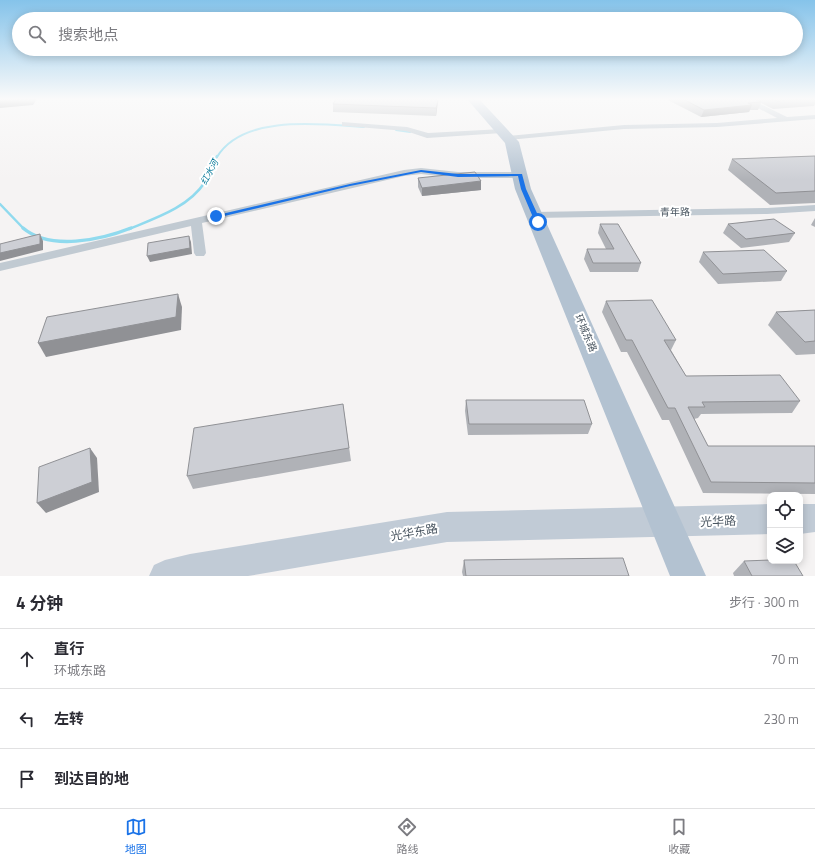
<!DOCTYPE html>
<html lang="zh">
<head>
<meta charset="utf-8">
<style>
  :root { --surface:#fff; --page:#f2f2f3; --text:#2b2b33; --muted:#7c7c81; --line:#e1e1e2; --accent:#1a73e8 }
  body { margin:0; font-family:"Titillium Web","Noto Sans SC",sans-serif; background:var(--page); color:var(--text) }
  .controls { position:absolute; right:12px; bottom:12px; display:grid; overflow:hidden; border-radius:8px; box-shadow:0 2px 10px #0003 }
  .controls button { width:36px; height:36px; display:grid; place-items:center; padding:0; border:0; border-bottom:1px solid var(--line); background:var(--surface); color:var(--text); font:20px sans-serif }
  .stop { position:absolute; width:12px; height:12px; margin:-9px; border:3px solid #1a73e8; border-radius:50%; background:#fff }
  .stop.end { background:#1a73e8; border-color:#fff; box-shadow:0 1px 4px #0008 }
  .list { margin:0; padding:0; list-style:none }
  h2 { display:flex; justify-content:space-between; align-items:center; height:52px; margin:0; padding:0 16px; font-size:17px }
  h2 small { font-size:13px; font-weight:400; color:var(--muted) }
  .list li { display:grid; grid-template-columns:26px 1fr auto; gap:12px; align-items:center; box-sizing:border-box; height:60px; padding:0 16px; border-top:1px solid var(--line) }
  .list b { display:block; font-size:15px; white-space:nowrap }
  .list p { margin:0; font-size:13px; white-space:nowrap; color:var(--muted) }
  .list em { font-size:13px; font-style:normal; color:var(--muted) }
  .icon { flex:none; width:22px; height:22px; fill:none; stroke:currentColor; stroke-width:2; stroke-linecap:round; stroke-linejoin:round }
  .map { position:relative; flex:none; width:815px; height:576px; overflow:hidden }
  .search { position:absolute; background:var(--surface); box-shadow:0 2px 10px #0003; left:12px; right:12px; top:12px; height:44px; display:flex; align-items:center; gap:10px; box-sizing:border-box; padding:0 14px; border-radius:22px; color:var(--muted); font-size:15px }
  .sheet { height:232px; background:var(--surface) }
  nav { display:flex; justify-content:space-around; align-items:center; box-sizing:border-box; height:56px; border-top:1px solid var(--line); background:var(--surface); font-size:11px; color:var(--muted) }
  nav a { display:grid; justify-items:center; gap:2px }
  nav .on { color:var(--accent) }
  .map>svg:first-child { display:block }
</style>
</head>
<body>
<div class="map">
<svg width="815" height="576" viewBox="0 0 815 576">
  <rect width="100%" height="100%" fill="#f5f3f3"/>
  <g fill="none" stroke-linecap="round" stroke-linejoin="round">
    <g stroke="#90daee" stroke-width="2">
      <path d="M396,130L410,132"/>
      <path d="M217,157C243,114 321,124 364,127"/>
    </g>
    <g stroke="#90daee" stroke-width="2.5">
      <path d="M0,204L24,229"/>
      <path d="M129,229C156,218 189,207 205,182C210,174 213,164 217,156"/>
    </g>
    <path stroke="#90daee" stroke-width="3.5" d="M23,228C50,251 101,240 131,228"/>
    <g fill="#c1cad2" fill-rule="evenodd">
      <path d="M741,99H750L787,117L815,115V119L717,127L624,129L508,140L504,138L508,136L624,125L717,123L777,118Z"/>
      <path d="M342,122L407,127L428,133L502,129L506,131L502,133L427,138L406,131L345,126H342Z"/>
      <path d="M421,168L458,172H520L525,175L520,178H458L421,174L404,176L202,223L206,253L204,256H196L194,253L191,226L0,271V263L404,170Z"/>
      <path d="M815,205V211L767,214L535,218L530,215L535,212L767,208Z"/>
    </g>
    <g fill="#c1cbd6" fill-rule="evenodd">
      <path d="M770,504V534L447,542L248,576H149L154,565L165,560L190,554L447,512Z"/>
      <path d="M800,504H815V532L800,534Z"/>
    </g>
    <path fill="#b3c2d1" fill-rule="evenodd" d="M467,99H479L519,142L531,189L706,576H670L515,189L505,143Z"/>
  </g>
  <g fill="#b0b2b7">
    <path d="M666,99H815V104L814,106L773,109L761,103L758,110H750L749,112L701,117Z"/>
    <path d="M438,101L437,109L436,116L333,112V104Z"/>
    <path d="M815,156V203L770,205L728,170L732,159Z"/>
    <path d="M418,178L481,181V190L422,196L418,187Z"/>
    <path d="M815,218V227L811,225Z"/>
    <path d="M600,224L641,263L638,272H590L584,259L587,249H606L598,233Z"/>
    <path d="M728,224L795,233L789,242L741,248L723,233Z"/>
    <path d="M703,252L787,271L781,281L718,284L699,262Z"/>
    <path d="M606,301L676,340L671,350L686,376L800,401L792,413L701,414L698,418L694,419L708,446H815V494L703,493L669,420H662L627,352H621L602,312Z"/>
    <path d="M815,310V354L796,355L768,325L776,312Z"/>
    <path d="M466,400L592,424L588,434L468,435L465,411Z"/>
    <path d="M343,404L351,461L193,489L187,476Z"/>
    <path d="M464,560L629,576H463L462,572Z"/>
    <path d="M744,561L803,576H734L733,573Z"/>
  </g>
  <g fill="#909195">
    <path d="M26,99H37L33,105L0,108V101Z"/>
    <path d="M438,101L437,109L436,116V108Z"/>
    <path d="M752,105L749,112L701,117L704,110Z"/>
    <path d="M481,181V190L422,196V188Z"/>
    <path d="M40,234L43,241V250L0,261V253Z"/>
    <path d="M189,236L191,242L192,254L150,262L147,256Z"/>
    <path d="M178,294L182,307L181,330L46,357L38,343Z"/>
    <path d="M90,448L97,458L99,492L46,513L37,503Z"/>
  </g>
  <g fill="#cdcfd5" stroke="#909195">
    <path d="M0,99H26L0,101Z"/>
    <path d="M336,99H436L438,101L436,108L333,104Z"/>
    <path d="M683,99H755L761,102L748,103L752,105L704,110Z"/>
    <path d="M772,99H804L777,101Z"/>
    <path d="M815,156V191L776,193L732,159Z"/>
    <path d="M475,172L481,181L422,188L418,178Z"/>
    <path d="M774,219L795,233L746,239L728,224Z"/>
    <path d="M600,224H618L641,263H593L587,249H614Z"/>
    <path d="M40,234V244L0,253V244Z"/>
    <path d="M189,236L190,248L147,256L148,243Z"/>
    <path d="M764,250L787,271L723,274L703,252Z"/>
    <path d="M178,294L176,317L38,343L47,317Z"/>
    <path d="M652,300L676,340H664L686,376L780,375L800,401L702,402L705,407H688L708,446H815V483L711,482L675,408H668L632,340H626L606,301Z"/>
    <path d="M815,310V341L805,342L776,312Z"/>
    <path d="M466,400H584L592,424H469Z"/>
    <path d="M343,404L349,448L187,476L194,428Z"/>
    <path d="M90,448L92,482L37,503L39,467Z"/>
    <path d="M623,558L629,576H466L464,560Z"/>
    <path d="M770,560V561H794L803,576H752L744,561Z"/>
  </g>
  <linearGradient id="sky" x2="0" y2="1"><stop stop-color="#85c3ea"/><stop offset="0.55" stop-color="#fafafa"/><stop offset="1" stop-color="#fafafa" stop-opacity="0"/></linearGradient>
  <rect width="815" height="180" fill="url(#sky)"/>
  <path fill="#1a73e8" d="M421,170L458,174H522L526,189L541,222L538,224L535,222L521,189L518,176L458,177L421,172L350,186L216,218L213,216L350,184Z"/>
  <g text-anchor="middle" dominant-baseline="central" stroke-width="4" stroke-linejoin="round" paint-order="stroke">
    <g font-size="9" font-style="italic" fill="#0c7c9b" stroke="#fff">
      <text transform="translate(209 172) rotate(-62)">红水河</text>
    </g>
    <g font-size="10" fill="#4a5661" stroke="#fff">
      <text transform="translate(675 212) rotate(-1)">青年路</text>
      <text transform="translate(586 333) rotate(67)">环城东路</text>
    </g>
    <g font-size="12" fill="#4a5661" stroke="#fff">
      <text transform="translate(718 521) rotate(-2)">光华路</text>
      <text transform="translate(414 532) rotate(-10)">光华东路</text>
    </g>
  </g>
</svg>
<div class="controls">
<button><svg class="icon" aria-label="locate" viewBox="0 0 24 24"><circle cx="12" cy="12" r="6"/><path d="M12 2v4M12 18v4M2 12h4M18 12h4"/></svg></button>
<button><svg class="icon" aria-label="layers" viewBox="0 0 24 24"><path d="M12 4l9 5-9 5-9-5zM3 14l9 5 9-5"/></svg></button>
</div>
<div class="stop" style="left:538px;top:222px"></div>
<div class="stop end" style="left:216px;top:216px"></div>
<div class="search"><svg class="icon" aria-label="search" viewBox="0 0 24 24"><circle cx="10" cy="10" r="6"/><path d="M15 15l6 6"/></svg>搜索地点</div>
</div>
<section class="sheet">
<h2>4 分钟<small>步行 · 300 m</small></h2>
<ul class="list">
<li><svg class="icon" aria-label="ahead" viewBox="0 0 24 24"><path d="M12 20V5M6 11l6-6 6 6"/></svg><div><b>直行</b><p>环城东路</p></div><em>70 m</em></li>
<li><svg class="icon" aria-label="left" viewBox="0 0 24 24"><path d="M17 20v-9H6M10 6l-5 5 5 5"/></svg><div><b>左转</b></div><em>230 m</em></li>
<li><svg class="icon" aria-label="arrive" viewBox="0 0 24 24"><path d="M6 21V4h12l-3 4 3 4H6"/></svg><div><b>到达目的地</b></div></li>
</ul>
</section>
<nav>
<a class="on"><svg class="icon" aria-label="map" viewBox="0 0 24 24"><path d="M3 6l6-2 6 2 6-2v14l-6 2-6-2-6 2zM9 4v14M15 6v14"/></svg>地图</a>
<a><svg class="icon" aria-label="directions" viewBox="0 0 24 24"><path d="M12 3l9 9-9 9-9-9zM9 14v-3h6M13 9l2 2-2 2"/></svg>路线</a>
<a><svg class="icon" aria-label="saved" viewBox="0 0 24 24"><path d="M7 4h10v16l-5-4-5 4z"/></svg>收藏</a>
</nav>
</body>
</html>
